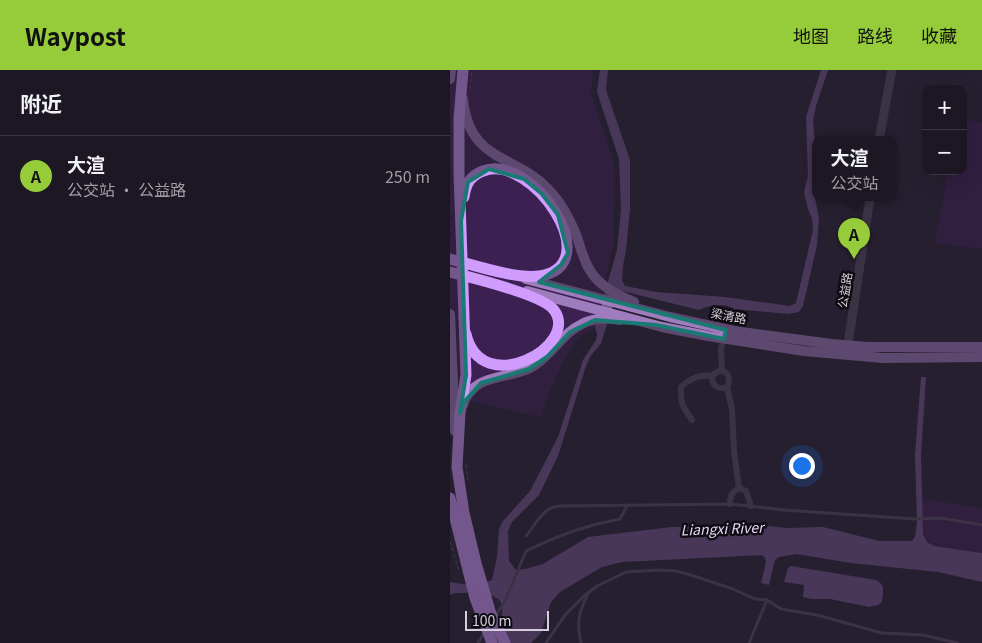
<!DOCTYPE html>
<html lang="zh">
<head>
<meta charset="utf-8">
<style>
  :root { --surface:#1d1723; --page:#25202b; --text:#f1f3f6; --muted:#a09fa6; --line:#3b3641; --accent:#96cc3a }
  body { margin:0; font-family:Georgia,"Noto Sans SC",serif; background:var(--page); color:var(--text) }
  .controls { position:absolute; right:15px; top:15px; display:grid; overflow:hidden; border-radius:10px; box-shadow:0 5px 20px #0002 }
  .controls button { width:45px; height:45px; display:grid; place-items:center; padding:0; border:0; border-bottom:1px solid var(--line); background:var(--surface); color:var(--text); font:25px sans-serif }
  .scale { position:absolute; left:15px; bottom:12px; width:84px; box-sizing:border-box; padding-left:5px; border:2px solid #d4cfda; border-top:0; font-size:14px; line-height:18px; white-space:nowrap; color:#d4cfda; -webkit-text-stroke:4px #0e0b12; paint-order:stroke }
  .you { position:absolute; left:351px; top:395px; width:18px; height:18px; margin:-12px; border:4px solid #fff; border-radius:50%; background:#1a73e8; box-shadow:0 0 0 8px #1a73e833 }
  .badge { display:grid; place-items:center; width:32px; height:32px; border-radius:50%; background:var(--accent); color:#111; font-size:16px; font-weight:700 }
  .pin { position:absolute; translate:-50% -41px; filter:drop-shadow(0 1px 2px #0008) }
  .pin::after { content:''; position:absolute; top:26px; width:18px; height:15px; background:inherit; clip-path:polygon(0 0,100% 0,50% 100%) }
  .popup { position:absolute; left:362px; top:66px; width:85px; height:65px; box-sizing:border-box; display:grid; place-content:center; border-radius:10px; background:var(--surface); filter:drop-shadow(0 1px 4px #0005); font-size:16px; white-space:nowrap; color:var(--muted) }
  .popup b { font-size:19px; color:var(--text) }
  .popup::after { content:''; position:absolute; left:50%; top:100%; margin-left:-10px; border:10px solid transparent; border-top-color:var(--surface) }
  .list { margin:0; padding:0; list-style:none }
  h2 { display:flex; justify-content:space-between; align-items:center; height:65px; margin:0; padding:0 20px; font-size:21px }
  h2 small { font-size:16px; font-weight:400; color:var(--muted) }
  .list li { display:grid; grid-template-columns:32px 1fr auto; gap:15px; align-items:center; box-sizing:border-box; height:80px; padding:0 20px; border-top:1px solid var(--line) }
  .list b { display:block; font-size:19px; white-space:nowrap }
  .list p { margin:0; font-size:16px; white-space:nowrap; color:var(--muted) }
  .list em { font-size:16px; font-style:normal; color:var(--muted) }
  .map { position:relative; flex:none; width:532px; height:573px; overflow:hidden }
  header { display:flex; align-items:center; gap:30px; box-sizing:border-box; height:70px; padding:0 25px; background:var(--accent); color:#111 }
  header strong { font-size:24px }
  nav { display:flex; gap:28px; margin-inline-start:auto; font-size:18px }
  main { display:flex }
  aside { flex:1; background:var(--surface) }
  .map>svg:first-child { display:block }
</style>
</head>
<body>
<header>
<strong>Waypost</strong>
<nav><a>地图</a><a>路线</a><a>收藏</a></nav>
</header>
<main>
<aside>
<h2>附近<small></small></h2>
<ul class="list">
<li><span class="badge">A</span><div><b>大渲</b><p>公交站 · 公益路</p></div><em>250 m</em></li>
</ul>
</aside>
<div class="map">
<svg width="532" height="573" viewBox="0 0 532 573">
  <rect width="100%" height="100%" fill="#271f2f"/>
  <g fill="#3c2052">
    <path d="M0,0H143L141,22L162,88L165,106L163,176L144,258C139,262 132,265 128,269C112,287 99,325 90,347L20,331L0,333Z"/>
    <path d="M513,49L532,53V179L485,173L498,101H513Z"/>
    <path d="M472,429L532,438V483L484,476C468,466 472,446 472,429Z"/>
  </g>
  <g fill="#73558d">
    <path d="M150,0H158L156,20L180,90V139L176,180L173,196L172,210L175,216L206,222L275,227L340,236L346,233L363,160L362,149L358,139L354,122L358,106L356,47L371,0H378L366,36L363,51L365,75L364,124L369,148L367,175L353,236L349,242L338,244L284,239C276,232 258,235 249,240L168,220L151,273L140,287L135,299L108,386L89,425L62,452L58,461L59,491L66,500L75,499L93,494L138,467L222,457L320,456L337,458L373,457L429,471H462L465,467L467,452L465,385L471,307H476L471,385L473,464L477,472L484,476L532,483V512L488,502L401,493L347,484L329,487L325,490L319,515L311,513L316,492L315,488L312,485L172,492L152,497L110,522L101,532L91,563L81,573H35L52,545C53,538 52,530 45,527C39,523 6,521 0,525V512L25,516L42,510L47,487L49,459L53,451L80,421L108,367L133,290L146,270L147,264L145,257L167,180L171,139L169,89L149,28L147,21Z"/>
    <path d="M341,496L426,510C436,515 433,522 432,532L428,535L419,537L380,529H362L353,527L354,515L334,512L338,498Z"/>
  </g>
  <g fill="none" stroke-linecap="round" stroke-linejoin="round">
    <g stroke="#615a68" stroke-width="1" stroke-dasharray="4 2.5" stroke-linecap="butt">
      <path d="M20,19L22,0"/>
      <path d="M16,394L18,410"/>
      <path d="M0,471L9,501"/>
      <path d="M45,525L48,533"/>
      <path d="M52,544L65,573"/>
    </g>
    <g stroke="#554c5e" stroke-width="3">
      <path d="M76,466C86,454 94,436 110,436L280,434L334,440L465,449L491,448L532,455"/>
      <path d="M46,545L55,531L76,481C106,466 137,455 170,449L177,436"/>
      <path d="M28,573L34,563"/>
      <path d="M96,573L115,545L134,526L147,516L176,502L208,500L226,501L241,505L283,519L305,529L317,530L331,539L367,545L432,563L473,565L507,573"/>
      <path d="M131,573C126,552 129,542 138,524"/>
      <path d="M299,573L317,530"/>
    </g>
    <g stroke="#554c5e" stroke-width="6">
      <path d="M272,301L271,278L275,266"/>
      <path d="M277,317C264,322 257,307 267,302C278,297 281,310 277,317L282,339L284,381L289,418C282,422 280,426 280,434"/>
      <path d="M242,350C233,337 230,333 231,317C241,308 250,304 263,306"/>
      <path d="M289,418L296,421L301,436"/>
    </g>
    <g stroke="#554c5e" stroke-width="9">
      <path d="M429,70L442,0"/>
      <path d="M397,281L420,128"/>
    </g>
    <g stroke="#9f7cbd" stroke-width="10">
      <path d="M0,9L1,0"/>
      <path d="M13,29C19,92 64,84 97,118C111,132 120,149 127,167C131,179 134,192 141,202C150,216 169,226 184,232"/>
      <path d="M76,209L220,247L284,261L382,274L417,277H532"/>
      <path d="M77,221L212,257L258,266L354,281L433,288L532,287"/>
      <path d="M0,244L5,361"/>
      <path d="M13,335C23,303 56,310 80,298C101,287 112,263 132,254C143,248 157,248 170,250"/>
    </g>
    <g stroke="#d09cfd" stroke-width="11">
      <path d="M13,0L9,49V102L16,305L10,343L7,397L14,443L26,493L41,544L55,573"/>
      <path d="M0,189C24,195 65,209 89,206C159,196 82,82 33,101C20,106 16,114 14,127"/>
      <path d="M0,202C20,207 93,225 104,240C131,276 31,330 16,264"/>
      <path d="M0,428L25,528L42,573"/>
    </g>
  </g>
  <path d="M0 0H532V573H0ZM39,99L74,109L92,124L108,145L118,183L111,195L89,212L276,260L274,269L206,255L145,250L120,262L97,287L79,299L31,313L14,332L10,343L16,305L11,151L18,112Z" fill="#271f2f" fill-opacity=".55" fill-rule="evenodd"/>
  <path fill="none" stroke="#197a73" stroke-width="4" stroke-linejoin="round" d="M39,99L74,109L92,124L108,145L118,183L111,195L89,212L276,260L274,269L206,255L145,250L120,262L97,287L79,299L31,313L14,332L10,343L16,305L11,151L18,112Z"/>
  <g text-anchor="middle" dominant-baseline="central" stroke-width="5" stroke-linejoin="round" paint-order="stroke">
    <g font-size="12" fill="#d4cfda" stroke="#0e0b12">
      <text transform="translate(394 220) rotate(-81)">公益路</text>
      <text transform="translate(279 245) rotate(11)">梁清路</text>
    </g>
    <g font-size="14" font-style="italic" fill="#e6d5f6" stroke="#0e0b12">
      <text transform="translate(272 458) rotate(-2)">Liangxi River</text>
    </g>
  </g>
</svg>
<div class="controls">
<button>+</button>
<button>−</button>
</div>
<div class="scale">100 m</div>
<div class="you"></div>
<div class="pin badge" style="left:404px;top:189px">A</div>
<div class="popup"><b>大渲</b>公交站</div>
</div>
</main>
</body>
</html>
